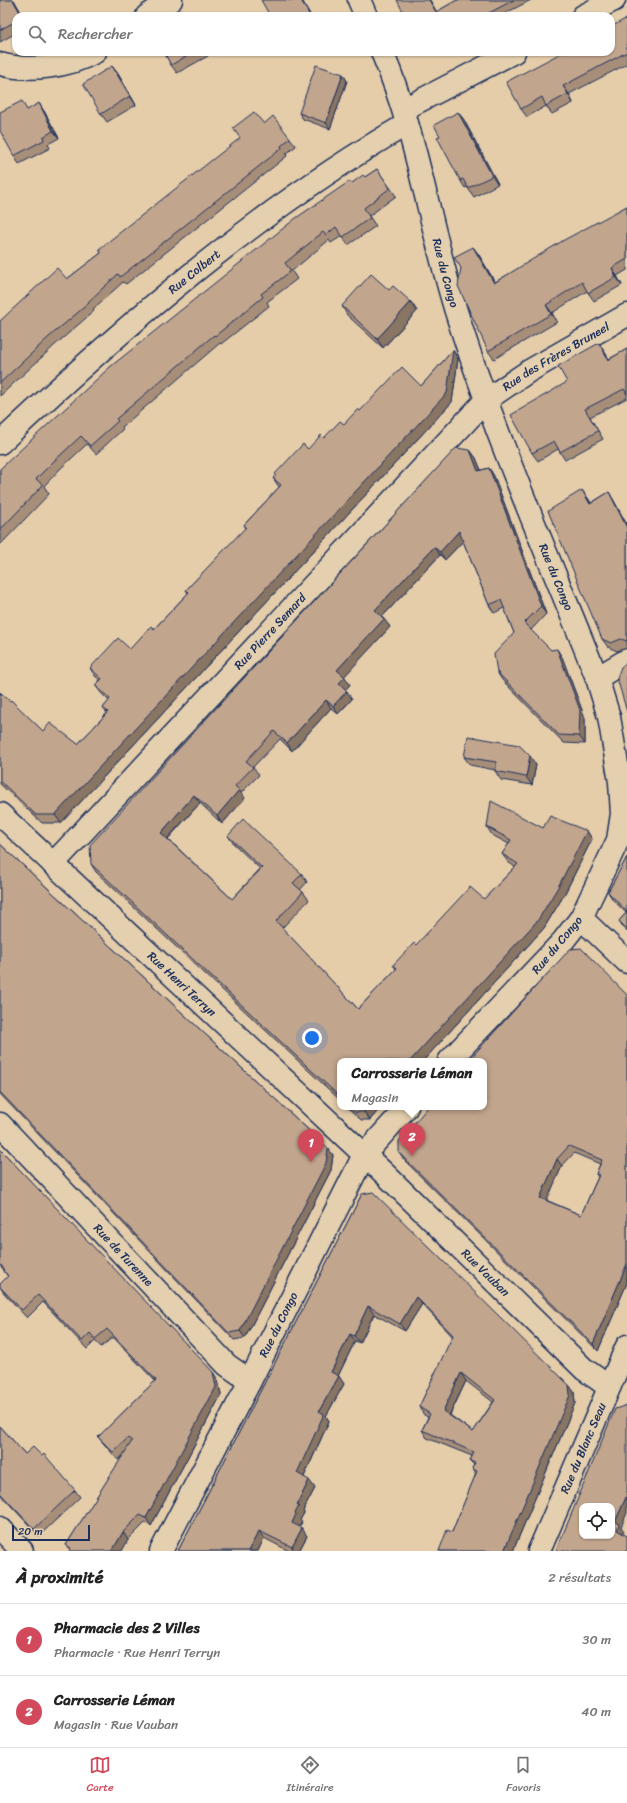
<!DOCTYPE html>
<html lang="fr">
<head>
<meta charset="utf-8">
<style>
  :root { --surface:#fff; --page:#f6f6f6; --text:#222; --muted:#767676; --line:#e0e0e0; --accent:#d1495b }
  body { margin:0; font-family:Sriracha,sans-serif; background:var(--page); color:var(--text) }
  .controls { position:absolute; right:12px; bottom:12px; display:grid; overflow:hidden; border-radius:8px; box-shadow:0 1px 3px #0004 }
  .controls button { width:36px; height:36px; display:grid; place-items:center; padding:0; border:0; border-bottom:1px solid var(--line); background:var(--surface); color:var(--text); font:20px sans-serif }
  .scale { position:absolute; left:12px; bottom:10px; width:78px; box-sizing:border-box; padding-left:4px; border:2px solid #1b2f5e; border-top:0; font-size:11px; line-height:14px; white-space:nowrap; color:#1b2f5e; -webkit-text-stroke:3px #e4d0af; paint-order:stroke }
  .you { position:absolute; left:312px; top:1038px; width:14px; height:14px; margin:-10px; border:3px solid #fff; border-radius:50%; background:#1a73e8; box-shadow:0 0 0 6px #1a73e833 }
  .badge { display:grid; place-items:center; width:26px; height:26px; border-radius:50%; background:var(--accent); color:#fff; font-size:13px; font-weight:700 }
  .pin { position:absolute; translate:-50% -33px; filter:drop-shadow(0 1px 2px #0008) }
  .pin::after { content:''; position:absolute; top:21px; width:14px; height:12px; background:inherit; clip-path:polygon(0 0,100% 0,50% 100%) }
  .popup { position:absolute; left:337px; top:1058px; width:150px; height:52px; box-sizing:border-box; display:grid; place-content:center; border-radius:8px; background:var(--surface); filter:drop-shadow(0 1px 3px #0005); font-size:13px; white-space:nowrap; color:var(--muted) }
  .popup b { font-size:15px; color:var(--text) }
  .popup::after { content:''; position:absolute; left:50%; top:100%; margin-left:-8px; border:8px solid transparent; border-top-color:var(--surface) }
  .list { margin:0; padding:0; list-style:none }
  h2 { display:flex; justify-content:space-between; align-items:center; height:52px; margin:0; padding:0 16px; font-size:17px }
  h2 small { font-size:13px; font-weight:400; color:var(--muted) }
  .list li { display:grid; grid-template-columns:26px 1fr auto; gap:12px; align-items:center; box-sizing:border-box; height:72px; padding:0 16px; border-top:1px solid var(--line) }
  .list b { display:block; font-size:15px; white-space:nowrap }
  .list p { margin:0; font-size:13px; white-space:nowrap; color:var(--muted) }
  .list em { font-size:13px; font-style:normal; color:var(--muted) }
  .icon { flex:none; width:22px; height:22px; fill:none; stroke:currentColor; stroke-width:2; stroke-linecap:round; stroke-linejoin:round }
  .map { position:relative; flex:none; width:627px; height:1551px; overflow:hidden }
  .search { position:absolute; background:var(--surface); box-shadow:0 1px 3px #0004; left:12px; right:12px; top:12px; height:44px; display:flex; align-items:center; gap:10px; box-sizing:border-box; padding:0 14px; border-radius:12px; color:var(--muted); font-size:15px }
  .sheet { height:196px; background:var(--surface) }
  nav { display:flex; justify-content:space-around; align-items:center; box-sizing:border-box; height:56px; border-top:1px solid var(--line); background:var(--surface); font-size:11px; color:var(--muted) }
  nav a { display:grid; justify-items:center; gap:2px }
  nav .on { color:var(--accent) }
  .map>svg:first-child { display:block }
</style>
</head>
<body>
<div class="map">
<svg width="627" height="1551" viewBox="0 0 627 1551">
  <rect width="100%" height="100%" fill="#e5cdaa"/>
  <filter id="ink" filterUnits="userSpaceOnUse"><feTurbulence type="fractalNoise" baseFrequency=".025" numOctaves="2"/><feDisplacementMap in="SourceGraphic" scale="8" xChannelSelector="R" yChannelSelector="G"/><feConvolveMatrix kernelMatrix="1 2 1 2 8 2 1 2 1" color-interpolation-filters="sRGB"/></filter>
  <g filter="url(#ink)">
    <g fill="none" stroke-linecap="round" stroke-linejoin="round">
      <g stroke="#1b2f5e" stroke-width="25">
        <g id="minor">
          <path d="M359,0L366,16"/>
          <path d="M147,16L171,0"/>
          <path d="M583,16L614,0"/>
          <path id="s1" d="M382,52C417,134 429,223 455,308C494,434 548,555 597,678L609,717L620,782L622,814L618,840L581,918L563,941L449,1061"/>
          <path d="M0,64C29,72 69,67 95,52"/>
          <path d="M404,109L514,52"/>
          <path id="s2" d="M0,443C125,325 258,210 407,124"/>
          <path d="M597,678L627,660"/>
          <path id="s3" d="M0,814L386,1175L584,1369L609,1387"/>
          <path id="s4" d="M53,864L486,400L529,371L627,315"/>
          <path d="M581,918L627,962"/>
          <path id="s5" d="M0,1124L227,1365L250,1381"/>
          <path d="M0,1528L22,1551"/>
          <path id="s6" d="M161,1551L250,1381L364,1155L407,1107"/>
          <path id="s7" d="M539,1551L627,1346"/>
        </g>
      </g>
      <use href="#minor" stroke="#e4d0af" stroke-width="22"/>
    </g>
    <g fill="#a78e79" stroke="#1b2f5e" fill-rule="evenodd">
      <path d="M0,0H14L23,16H16V33L0,42Z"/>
      <path d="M457,0H531L500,16H405L436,12Z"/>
      <path d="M627,18V64L569,94L573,103L552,114L546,106L527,117L521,109Z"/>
      <path d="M164,52H206L208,56L177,73L171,65Z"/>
      <path d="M425,52H431L426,54Z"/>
      <path d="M112,66L118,74L136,105L107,122L101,114Z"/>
      <path d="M343,74L347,81L330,129L303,119L299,113Z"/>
      <path d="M44,111L59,138L48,144L50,148L19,164L14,156Z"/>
      <path d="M458,112L464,120L498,184L474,197L467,187L465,188L460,180L440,136Z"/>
      <path d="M264,124L290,138L296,146L286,154L287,156L126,284L123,282L93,309L94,311L55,345L0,396V321L67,279L101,253Z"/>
      <path d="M377,169L396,196L369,216L376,226L348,245L342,236L331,243L329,240L292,271L297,279L267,302L269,306L221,344L220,343L122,427L123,429L96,454L87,444L59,470L44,486L49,494L0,545V469L352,183L365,177Z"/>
      <path d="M627,206V270L617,276L622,285L594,301L587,291L552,313L557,322L494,359L488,351L461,268L473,247L479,255L495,282Z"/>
      <path d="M389,290L411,302L417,311L383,348L347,315L342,306Z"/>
      <path d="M627,349V398L590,417L603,439L565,460L558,449L538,461L532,453L567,382L604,351L609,359Z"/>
      <path d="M453,350L458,359L452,402L61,823H42L0,784V692L43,731L78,744L107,713L103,708L109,701L101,693L95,685L100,680L95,676L90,668L130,649L154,629L188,593L186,590L246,528L244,525L279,487L273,478L308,449L324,438L344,424L360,411L421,386Z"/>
      <path d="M470,450L476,458L481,470L489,468L494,476L546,614L531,630L551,650L562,657L585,718V744L564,743L502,680L497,672L514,633L504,608L494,613L489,605L463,541L445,560L440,555L382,617L390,627L344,676L350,685L345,690L352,699L338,714L331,708L292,751L280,739L253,767L259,775L241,793L245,798L222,824L200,803L168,839L232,899L260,869L234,844L228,836L302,874L307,882L300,890L303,892L309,900L282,928L358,1009L396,969L393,965L416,945L484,899L515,867L508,862L502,854L509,844L492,835L487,827L543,828L587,831L592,839L564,895L544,928L423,1061H340V1100L96,872L91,864Z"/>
      <path d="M609,492L614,501L627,525V648L617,651L608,647L602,639L588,498L591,503Z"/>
      <path d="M464,757L536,765L532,785L501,780L495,771V770L470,765Z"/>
      <path d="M0,844L328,1148L333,1155L331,1170L245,1338L234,1340L0,1094Z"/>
      <path d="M627,857V932L619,921L626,913L613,900L608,892Z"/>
      <path d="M627,995V1283L598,1351L404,1160L399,1153ZM574,1153L600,1164L596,1174L598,1177L581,1215L546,1200L562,1166Z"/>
      <path d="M347,1107H381L370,1120H361Z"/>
      <path d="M0,1149L218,1380L221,1395L151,1526L145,1523L128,1540L70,1550L66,1545L123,1456L118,1460L104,1444L98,1437L155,1381L113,1337L101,1347L95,1341L87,1349L43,1302L27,1318L4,1293L0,1287V1284L8,1277L4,1271V1270L0,1266Z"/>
      <path d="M362,1194L569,1385L574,1392L575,1403L513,1551H439L452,1532L476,1474L472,1468L474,1465L470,1461L472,1456L427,1438L422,1430L428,1417L424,1415L419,1407L453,1337L422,1304L405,1331L374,1314L360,1343L355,1341L338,1376L344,1384L326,1416L329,1421L304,1477L315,1488L303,1511L304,1513L300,1520L302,1522L299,1527L307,1536L299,1551H289L264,1538L258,1551H178ZM466,1381L493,1402L473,1432L450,1415Z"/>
      <path d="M0,1426L25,1454L75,1490L80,1497L39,1536L0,1494Z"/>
    </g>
    <g fill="#887463" stroke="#1b2f5e">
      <path d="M13,0H14L23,16H22Z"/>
      <path d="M301,0H302L311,16H310Z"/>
      <path d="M429,0H430L439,16L436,12Z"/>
      <path d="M112,66L118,74L136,105L130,96Z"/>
      <path d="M343,74L347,81L330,129L326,123Z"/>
      <path d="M563,86L569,94L573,103L568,94Z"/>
      <path d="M39,103L44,111L59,138L53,131Z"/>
      <path d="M458,112L464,120L498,184L492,176Z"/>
      <path d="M473,247L479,255L500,291L494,283Z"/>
      <path d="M612,268L617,276L622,285L616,277Z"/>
      <path d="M411,302L417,311L383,348L377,339Z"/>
      <path d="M546,305L552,313L557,322L551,314Z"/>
      <path d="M599,343L614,367L608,360Z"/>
      <path d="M453,350L458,359L452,402L61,823L55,815Z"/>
      <path d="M470,450L476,458L484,479L478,471Z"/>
      <path d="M489,468L494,476L546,614L541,606Z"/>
      <path d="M582,490L588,498L596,512L590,504Z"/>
      <path d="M609,492L614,501L627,525V528Z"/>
      <path d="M459,531L465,539L445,560L440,552Z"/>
      <path d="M434,547L440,555L381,618L375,610Z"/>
      <path d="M384,619L390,627L343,678L337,670Z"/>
      <path d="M557,649L562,657L585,718V744L579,736Z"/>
      <path d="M345,677L350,685L344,691L339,683Z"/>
      <path d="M347,691L352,699L338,714L333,706Z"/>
      <path d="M326,700L331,708L292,751L287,743Z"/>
      <path d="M530,756L536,765L532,785L526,777Z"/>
      <path d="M239,790L245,798L222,824L217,816Z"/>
      <path d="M194,795L200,803L166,840L161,833Z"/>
      <path d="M587,831L592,839L564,895L544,928L423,1061H410Z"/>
      <path d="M368,1107H381L370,1120L364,1112Z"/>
      <path d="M328,1148L333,1155L331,1170L245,1338L240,1331Z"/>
      <path d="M557,1159L562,1166L545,1205L540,1198Z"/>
      <path d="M627,1264V1283L598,1351L593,1344Z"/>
      <path d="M416,1297L422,1304L405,1331L400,1324Z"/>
      <path d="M368,1306L374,1314L360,1343L354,1336Z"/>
      <path d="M350,1334L355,1341L336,1380L331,1372Z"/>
      <path d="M213,1372L218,1380L221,1395L151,1526L146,1518Z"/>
      <path d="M461,1373L466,1381L448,1418L443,1411Z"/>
      <path d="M339,1376L344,1384L326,1416L329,1421L302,1481L297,1473L319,1411Z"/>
      <path d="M569,1385L574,1392L575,1403L513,1551H504Z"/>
      <path d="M309,1480L315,1488L303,1511L304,1513L300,1520L302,1522L297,1531L292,1523L297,1505Z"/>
      <path d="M627,1495V1513L621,1527L624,1531L621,1536L617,1530L615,1522Z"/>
      <path d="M302,1528L307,1536L299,1551H294L292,1547Z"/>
      <path d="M259,1531L264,1538L258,1551H248Z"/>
      <path d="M123,1532L128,1540L122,1551H112Z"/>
    </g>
    <g fill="#c2a58d" stroke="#1b2f5e" fill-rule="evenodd">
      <path d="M0,0H13L22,16H16V21L0,30Z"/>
      <path d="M261,0H301L310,16H270Z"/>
      <path d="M397,0H429L436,12L457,0H514L483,16H405Z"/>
      <path d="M627,18V52L563,86L568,94L546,106L542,97L521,109L506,82L563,52H611V27Z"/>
      <path d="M164,52H194L171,65Z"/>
      <path d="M316,65L343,74L326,123L299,113Z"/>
      <path d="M112,66L130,96L101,114L83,84Z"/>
      <path d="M22,101L27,110L39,103L53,131L43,137L44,140L14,156L0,131V112Z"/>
      <path d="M254,112L264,124L273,116L290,138L281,146L282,148L120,277L118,274L88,302L89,303L49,337L0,383V321L57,268L67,279L101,253L99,249L240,138L233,128Z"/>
      <path d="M458,112L492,176L468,188L463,179L460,180L437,137L440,136L434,125Z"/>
      <path d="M377,169L390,188L364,208L370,218L343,237L336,227L326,235L323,232L285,263L291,271L261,294L263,297L215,336L214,335L116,419L118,421L90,446L81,436L53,462L36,479L43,485L0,530V469L2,467L110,367L296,218L350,181L352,183L363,175L365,177Z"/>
      <path d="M627,206V259L612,268L616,277L588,293L582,282L546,305L551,314L488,351L458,286L461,268L454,257L473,247L494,283L564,240Z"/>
      <path d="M371,274L389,290L393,286L411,302L377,339L342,306Z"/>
      <path d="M599,343L608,360L627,349V394L624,389L585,409L598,431L560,452L554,441L532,453L511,415L567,382L558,366Z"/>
      <path d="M453,350L447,393L55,815H36L0,781V693L10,701L11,700L43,731L50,723L78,744L108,712L103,708L110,699L95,685L102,679L90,668L118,638L130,649L151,626L154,629L189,592L186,590L246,527L244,525L281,485L273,478L276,475L275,474L303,444L308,449L321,435L324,438L340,421L344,424L358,409L360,411L402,367L421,386Z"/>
      <path d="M456,448L470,450L478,471L489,468L541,606L524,623L551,650L557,649L580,710L579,736L559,735L497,672L494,654L514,633L501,600L489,605L459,531L440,552L434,547L375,610L384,619L337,670L345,677L339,683L347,691L333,706L326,700L287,743L274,731L246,761L253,767L235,786L239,790L217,816L194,795L161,833L232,899L262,868L228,836L243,819L302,874L293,883L303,892L276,921L358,1009L397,968L393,965L414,943L416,945L470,887L484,899L518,864L502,854L511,840L487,827L491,801L543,828L550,816L587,831L558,887L538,920L410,1061H340V1097L91,864L90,845Z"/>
      <path d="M582,490L590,504L609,492L627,528V641L621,639L611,643L602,639L548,511Z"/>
      <path d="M627,662V712L617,678L621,667Z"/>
      <path d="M468,736L519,745L530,756L526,777L495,771L496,762L464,757Z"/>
      <path d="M0,844L328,1148L326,1163L240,1331L229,1333L0,1092Z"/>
      <path d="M627,857V929L619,921L627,912L608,892Z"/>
      <path d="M581,948L627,995V1264L593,1344L399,1153V1141L428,1107H484V1061H468L570,949ZM569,1146L602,1160L596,1174L599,1175L581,1215L540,1198L557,1159Z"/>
      <path d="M350,1107H368L364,1112H355Z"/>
      <path d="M0,1149L213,1372L216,1387L146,1518L140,1515L123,1532L112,1551H69L71,1548L66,1545L132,1441L128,1438L113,1452L98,1437L156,1380L107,1329L95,1339L90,1333L82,1341L38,1295L22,1310L0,1287V1284L8,1276L4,1271L5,1270L0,1264Z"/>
      <path d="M373,1192L569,1385L570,1395L504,1551H439L447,1530L452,1532L477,1471L472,1468L475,1463L470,1461L474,1452L422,1430L430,1414L419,1407L453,1335L416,1297L400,1324L368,1306L354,1336L350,1334L331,1372L339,1376L319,1411L324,1414L297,1473L309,1480L297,1505L299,1506L295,1513L296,1514L292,1523L302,1528L292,1547L259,1531L248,1551H178L362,1194ZM461,1373L495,1400L473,1432L443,1411Z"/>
      <path d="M627,1405V1495L615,1522L619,1524L617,1530L627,1536V1551H556L615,1409ZM582,1506H612V1536H582Z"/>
      <path d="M0,1426L25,1454L33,1447L42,1456L44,1454L75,1490L34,1529L0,1493Z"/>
    </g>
  </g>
  <g text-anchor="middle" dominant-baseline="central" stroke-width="3.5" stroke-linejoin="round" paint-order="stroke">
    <g font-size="12" fill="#1b2f5e" stroke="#e4d0af">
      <text stroke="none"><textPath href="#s2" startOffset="259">Rue Colbert</textPath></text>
      <text stroke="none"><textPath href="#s1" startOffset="230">Rue du Congo</textPath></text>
      <text stroke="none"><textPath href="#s4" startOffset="717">Rue des Frères Bruneel</textPath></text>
      <text stroke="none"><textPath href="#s1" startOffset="554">Rue du Congo</textPath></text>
      <text stroke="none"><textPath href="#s4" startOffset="318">Rue Pierre Semard</textPath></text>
      <text transform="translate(557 945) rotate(-50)">Rue du Congo</text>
      <text stroke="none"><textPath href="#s3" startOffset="249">Rue Henri Terryn</textPath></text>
      <text stroke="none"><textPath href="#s5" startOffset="180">Rue de Turenne</textPath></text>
      <text stroke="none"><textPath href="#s3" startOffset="668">Rue Vauban</textPath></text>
      <text stroke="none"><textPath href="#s6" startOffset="255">Rue du Congo</textPath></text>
      <text stroke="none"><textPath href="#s7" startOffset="112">Rue du Blanc Seau</textPath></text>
    </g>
  </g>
</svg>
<div class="controls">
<button><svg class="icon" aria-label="locate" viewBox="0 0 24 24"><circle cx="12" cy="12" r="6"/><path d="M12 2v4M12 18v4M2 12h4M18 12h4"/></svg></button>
</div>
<div class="scale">20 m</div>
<div class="you"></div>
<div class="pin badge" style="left:311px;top:1162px">1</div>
<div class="pin badge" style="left:412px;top:1156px">2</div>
<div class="popup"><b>Carrosserie Léman</b>Magasin</div>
<div class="search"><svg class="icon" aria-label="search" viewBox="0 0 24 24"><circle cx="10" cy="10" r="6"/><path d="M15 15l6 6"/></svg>Rechercher</div>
</div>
<section class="sheet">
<h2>À proximité<small>2 résultats</small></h2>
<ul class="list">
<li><span class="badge">1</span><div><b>Pharmacie des 2 Villes</b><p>Pharmacie · Rue Henri Terryn</p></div><em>30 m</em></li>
<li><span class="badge">2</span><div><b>Carrosserie Léman</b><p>Magasin · Rue Vauban</p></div><em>40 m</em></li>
</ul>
</section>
<nav>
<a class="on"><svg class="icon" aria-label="map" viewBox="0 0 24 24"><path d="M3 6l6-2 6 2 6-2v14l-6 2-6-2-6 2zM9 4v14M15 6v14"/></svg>Carte</a>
<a><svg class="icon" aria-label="directions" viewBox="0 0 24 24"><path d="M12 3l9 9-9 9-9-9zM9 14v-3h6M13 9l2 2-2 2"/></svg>Itinéraire</a>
<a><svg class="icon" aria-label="saved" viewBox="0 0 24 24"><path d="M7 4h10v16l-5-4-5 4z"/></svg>Favoris</a>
</nav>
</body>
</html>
